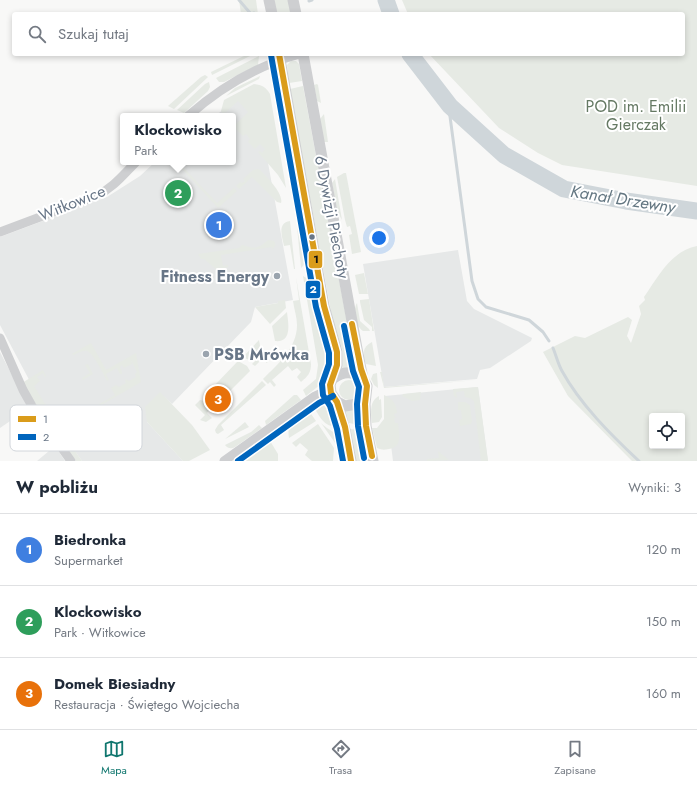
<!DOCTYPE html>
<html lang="pl">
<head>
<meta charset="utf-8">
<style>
  :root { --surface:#fff; --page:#f2f2f3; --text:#1f2937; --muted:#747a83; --line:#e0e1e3; --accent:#0f766e }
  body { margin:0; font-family:Jost,sans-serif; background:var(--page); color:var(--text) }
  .controls { position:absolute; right:12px; bottom:12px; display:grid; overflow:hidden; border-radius:4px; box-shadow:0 2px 6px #0003 }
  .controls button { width:36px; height:36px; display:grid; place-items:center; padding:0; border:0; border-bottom:1px solid var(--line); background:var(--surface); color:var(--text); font:20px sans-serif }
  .you { position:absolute; left:379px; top:238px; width:14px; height:14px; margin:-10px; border:3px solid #fff; border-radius:50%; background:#1a73e8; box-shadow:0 0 0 6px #1a73e833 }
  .badge { display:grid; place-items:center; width:26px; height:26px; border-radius:50%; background:var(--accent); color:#fff; font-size:13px; font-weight:700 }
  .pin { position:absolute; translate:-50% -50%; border:2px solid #fff; box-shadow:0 1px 4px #0006 }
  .popup { position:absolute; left:120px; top:113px; width:116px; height:52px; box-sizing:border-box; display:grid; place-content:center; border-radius:4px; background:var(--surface); filter:drop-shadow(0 1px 3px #0005); font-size:13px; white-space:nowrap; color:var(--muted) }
  .popup b { font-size:15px; color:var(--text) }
  .popup::after { content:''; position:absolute; left:50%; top:100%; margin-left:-8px; border:8px solid transparent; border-top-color:var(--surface) }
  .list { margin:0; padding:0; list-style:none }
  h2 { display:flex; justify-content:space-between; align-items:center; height:52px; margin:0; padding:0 16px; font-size:17px }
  h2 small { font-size:13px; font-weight:400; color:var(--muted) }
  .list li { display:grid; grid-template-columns:26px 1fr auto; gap:12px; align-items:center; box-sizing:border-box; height:72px; padding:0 16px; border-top:1px solid var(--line) }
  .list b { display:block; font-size:15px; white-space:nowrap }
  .list p { margin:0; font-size:13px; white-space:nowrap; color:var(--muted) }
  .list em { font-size:13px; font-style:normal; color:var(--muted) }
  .icon { flex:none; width:22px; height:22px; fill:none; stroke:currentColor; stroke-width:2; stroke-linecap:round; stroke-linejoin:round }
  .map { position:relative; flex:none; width:697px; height:461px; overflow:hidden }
  .search { position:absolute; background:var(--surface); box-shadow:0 2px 6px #0003; left:12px; right:12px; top:12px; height:44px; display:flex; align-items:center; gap:10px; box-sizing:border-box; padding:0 14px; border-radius:4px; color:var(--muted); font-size:15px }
  .sheet { height:268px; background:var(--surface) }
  nav { display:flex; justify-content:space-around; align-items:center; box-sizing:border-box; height:56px; border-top:1px solid var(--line); background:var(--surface); font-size:11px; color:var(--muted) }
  nav a { display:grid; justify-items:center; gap:2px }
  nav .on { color:var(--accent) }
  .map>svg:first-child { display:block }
</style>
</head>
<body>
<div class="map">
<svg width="697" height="461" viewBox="0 0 697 461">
  <rect width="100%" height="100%" fill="#f8f8f7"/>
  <g fill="#e6e8e8">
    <path d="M254,86L293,300L255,307L251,322L172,404L160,393L147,422L183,461H82L43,406L0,325V237L107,197L140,176L155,162H233V116H215Z"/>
    <path d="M458,250L467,301L474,309L532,338L531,341L490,368L480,370L477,379L384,387L363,264Z"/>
    <path d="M0,352L29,408L0,428Z"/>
    <path d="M478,387L488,461H393L385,396Z"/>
    <path d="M55,446L65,461H37Z"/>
  </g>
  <g fill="#e6eae4" fill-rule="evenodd">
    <path d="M239,0H256L258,14H241Z"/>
    <path d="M274,0H288L291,14H277Z"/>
    <path d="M402,0H697V186L562,165L538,153L499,128L429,54H683V14H408Z"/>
    <path d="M248,54H254L212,75L211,72Z"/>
    <path d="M259,56L258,65L224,82H219L216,78Z"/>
    <path d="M291,61H296L299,64L302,81L289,83L287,65Z"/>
    <path d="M205,75L208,77L174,109L168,106L201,77Z"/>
    <path d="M260,76L259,79L226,96L235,88Z"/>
    <path d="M209,82L210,87L208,91L184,113L177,110L205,84Z"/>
    <path d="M254,84C262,85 266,87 270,94L286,188L278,175L258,152L260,151L262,153L265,149L260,144L255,149L248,142L250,139L246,134L243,136L236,129V124L248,112L238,101L226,112L223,113L221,111L224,100Z"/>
    <path d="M317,84L318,85L321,103L317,101L314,85Z"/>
    <path d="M303,86L356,371L342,370L343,352L332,317L290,89Z"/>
    <path d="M280,91L301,207L299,211L296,210L276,93Z"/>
    <path d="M324,114L328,142H324L320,119Z"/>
    <path d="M176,162H178L217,203L234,188L237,191L218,208Z"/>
    <path d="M258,169L260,170C267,177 284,194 281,203L277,202L252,177L239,189L236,186L240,182L242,183L245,181L243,179L253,170Z"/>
    <path d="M344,173H346L361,252L352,254L349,235L352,234L350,226L347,227L345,220L337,177Z"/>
    <path d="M335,179L342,220L337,211L332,183Z"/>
    <path d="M290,221L295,269H294L290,245L284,246C282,236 277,223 290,221Z"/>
    <path d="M297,226C302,235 311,260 301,268Z"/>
    <path d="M268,240L274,241C276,243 276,247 272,249V247L221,255L223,266L228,265V267L217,270L204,259H201L198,254L239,248L242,245C255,249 258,249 268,240Z"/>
    <path d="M697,246V461H632L568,396L543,352L575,336L585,338L628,317L632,320L627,336L631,343L641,314L639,306L645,300L644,297C658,277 671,251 697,246ZM652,416H682V446H652Z"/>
    <path d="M364,273L368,294H359L355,275Z"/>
    <path d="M303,276L308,279L311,283C314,295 317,307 321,319C328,338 336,360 324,379C320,386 312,391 306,396L303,390L316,379L318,365Z"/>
    <path d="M296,277L311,364C311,373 308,376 301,382L297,377L301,372L297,368L292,371L288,366L272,380L276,385L274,387L270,382L268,384L263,379C278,364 297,348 297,325C297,317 294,309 293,301L299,300Z"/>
    <path d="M369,299L374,331H372V327L364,320L360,302V300Z"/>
    <path d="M285,300L286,308L270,324L255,307L278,303V301Z"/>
    <path d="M357,303L360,321L369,329L370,331H363C356,326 352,311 357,303Z"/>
    <path d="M287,312C288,322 293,343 275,341L272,326Z"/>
    <path d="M259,340L262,357L269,355V359L267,363L262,359L255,366L252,364L258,358L255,355L249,360L243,357Z"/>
    <path d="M372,342L376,366L366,364C362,355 362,347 372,342Z"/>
    <path d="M91,343L106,370L136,353L141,382L60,429L65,437L59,438C53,430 42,418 59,415L58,417L54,420L56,422L62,421L65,424L115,395L111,388L116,385L119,387L126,383L125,381L126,379L129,381L136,377L135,374L137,372L131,360L132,364L124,368L122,365L120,367L122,372V374H120L117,368L106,374L109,380L107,381C103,373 94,354 87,351C82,350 78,353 74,355L72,354Z"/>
    <path d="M238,361L247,366L250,371L228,393L233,398L221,410L215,403L223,395L219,389L214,386Z"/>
    <path d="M88,364L93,374L81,381L83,379L82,378L90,373L85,365Z"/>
    <path d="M43,370L46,376L45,377L43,373L37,377L40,381L34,386L47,407L51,405H54C52,411 46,414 41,412L22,383Z"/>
    <path d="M380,372H382L384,387L477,380L384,388Z"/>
    <path d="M377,373L378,388L374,385L371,379L373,374Z"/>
    <circle cx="349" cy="390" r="10"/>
    <path d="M262,381L266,385L221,425L224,430L218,434L216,433L215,430L218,425Z"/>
    <path d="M478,387L488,461H481L474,401L470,398L465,397L464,391L456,392L457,398L454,396L453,389Z"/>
    <path d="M160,392L192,425L210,450L189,461H183L147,422L145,407Z"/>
    <path d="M421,392L420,400L412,401L402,396L403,394Z"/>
    <path d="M294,395H297L301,400L266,425L265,421Z"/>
    <path d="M384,395C394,400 396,403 397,413L394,414L395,417L397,418H394L395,423H398C399,434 403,447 389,449C384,450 382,450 377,448L372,428H377L384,419Z"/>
    <path d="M379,396V400L381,399L382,417L379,422L372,423C371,413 369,401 379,396Z"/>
    <path d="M321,399C333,402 335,416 339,426C324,429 319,415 312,404Z"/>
    <path d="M200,400L208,402L219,412L216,414L210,409L207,413L212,418L206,422L200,420L205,415L195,405Z"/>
    <path d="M458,402H465L470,405L472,421L471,424L460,426L459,420L462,419L461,410H458Z"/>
    <path d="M307,408L316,421L289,438C287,419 292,419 307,408Z"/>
    <path d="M358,408L359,425L349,423L344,409Z"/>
    <path d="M245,422L249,427L225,439Z"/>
    <path d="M321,423C332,434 342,431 339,452L338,447Z"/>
    <path d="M318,424L334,448L333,461H312L305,455L308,450L300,443L296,447L292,443Z"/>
    <path d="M259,425L262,428L235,447C232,449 228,449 225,445L251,432Z"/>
    <path d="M350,429L361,430L365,445L368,461H356Z"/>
    <path d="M267,436L278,454V461H232Z"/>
    <path d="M69,442L82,461H76L65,446Z"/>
    <path d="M438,451L449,460L427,461V459L439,458Z"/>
  </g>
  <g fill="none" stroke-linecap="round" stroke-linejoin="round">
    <g stroke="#cfd6da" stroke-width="3">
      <path d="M239,0L251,14L254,13"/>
      <path d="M309,1L312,0"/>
      <path d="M450,106L449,109L472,281L478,299L486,307L529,320L543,332L549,341"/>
      <path d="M553,348C556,355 558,364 562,371C580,404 611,435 639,461"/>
    </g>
    <g stroke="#cfd6da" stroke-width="17">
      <path d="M386,0L391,14"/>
      <path d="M410,54L450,106L504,155L564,189L626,201L697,211"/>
    </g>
    <g stroke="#cecfd1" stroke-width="9">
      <path d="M188,116C220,88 258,65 300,54"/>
      <path d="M0,232L96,196C113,188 123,175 136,162"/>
      <path d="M0,338L23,390L32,406L71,461"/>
      <path d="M224,461L315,396L330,389"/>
    </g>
    <g stroke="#cecfd1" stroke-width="11">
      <path d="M269,0L272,14"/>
      <path d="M293,0L296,14"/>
      <path d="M279,54L324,306L337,352V365L330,385L331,393L337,402L345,406L357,404L365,397"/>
      <path d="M303,54L358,354L363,379L367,386L365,404L366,426L373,461"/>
      <path d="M334,378C343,371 354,371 363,379"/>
      <path d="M337,402L345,430L351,461"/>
    </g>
    <g stroke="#fff" stroke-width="9">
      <g id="bus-1">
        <path d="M279,54L324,306L337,352V365L330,385L331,393L337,402L345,427L351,461"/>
        <path d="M352,324L361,369L367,386L365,404L366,426L372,456"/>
      </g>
    </g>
    <g stroke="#fff" stroke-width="9">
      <g id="bus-2">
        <path d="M271,55L316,307L329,353V364L322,384L323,395L330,406L337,429L343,461"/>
        <path d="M344,326L353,371L359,387L357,404L358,426L364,458"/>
        <path d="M238,461L319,403L333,396"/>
      </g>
    </g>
    <use href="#bus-1" stroke="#da9c1b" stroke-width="6"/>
    <use href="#bus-2" stroke="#0065bd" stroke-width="6"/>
  </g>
  <circle fill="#687687" stroke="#fff" stroke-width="1.5" cx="312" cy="237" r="3.5"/>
  <g fill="#9aa4ae" stroke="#fff" stroke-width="1.5">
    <circle cx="277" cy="276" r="4"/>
    <circle cx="206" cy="354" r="4"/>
  </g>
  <g text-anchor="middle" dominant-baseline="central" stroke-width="4" stroke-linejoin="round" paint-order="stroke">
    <g font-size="16" fill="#657963" stroke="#fff">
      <text x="636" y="106">POD im. Emilii<tspan x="636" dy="18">Gierczak</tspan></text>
    </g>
    <g font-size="16" fill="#687687" stroke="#fff">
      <text transform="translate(72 203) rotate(-22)">Witkowice</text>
      <text transform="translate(332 217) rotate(79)">6 Dywizji Piechoty</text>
    </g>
    <g font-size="16" font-weight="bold" fill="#687687" stroke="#fff" text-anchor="end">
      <text x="269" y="276">Fitness Energy</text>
      <text x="214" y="354" text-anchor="start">PSB Mrówka</text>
    </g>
    <g font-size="17" font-style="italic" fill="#647782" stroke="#fff">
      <text transform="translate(623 199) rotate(9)">Kanał Drzewny</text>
    </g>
  </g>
  <rect x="10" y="405" width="132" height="46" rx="6" fill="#fff" stroke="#d2d6db" stroke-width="1"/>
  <rect x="18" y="416" width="18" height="6" fill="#da9c1b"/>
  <rect x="18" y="434" width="18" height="6" fill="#0065bd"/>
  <g font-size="11" fill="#687687">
    <text x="43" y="423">1</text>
    <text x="43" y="441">2</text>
  </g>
  <g stroke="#fff" stroke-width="1.5">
    <rect x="308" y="250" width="15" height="19" rx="4" fill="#da9c1b"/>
    <rect x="305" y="280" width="16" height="19" rx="4" fill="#0065bd"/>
  </g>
  <g font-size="11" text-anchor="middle" font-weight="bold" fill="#fff">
    <text x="313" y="293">2</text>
  </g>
  <g font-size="11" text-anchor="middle" font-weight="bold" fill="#111">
    <text x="316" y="263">1</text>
  </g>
</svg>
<div class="controls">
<button><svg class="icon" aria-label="locate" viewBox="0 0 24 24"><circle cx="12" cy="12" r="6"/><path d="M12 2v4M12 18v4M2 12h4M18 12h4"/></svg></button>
</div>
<div class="you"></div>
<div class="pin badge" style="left:219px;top:225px;background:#3f7fe0">1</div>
<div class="pin badge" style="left:178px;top:193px;background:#2e9e5b">2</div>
<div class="popup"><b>Klockowisko</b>Park</div>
<div class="pin badge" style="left:218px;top:399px;background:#e8710a">3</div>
<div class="search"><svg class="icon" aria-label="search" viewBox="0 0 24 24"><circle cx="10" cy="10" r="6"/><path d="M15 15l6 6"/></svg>Szukaj tutaj</div>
</div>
<section class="sheet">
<h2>W pobliżu<small>Wyniki: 3</small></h2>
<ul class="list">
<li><span class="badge" style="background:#3f7fe0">1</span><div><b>Biedronka</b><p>Supermarket</p></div><em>120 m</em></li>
<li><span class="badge" style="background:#2e9e5b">2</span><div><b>Klockowisko</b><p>Park · Witkowice</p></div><em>150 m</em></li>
<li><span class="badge" style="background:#e8710a">3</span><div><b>Domek Biesiadny</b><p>Restauracja · Świętego Wojciecha</p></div><em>160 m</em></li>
</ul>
</section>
<nav>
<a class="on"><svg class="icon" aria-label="map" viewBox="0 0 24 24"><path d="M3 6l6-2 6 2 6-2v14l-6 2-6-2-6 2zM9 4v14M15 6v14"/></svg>Mapa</a>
<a><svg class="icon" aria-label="directions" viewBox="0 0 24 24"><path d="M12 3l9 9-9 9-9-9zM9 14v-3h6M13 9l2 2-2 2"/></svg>Trasa</a>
<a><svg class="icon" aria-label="saved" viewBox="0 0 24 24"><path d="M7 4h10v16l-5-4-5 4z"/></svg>Zapisane</a>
</nav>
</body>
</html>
